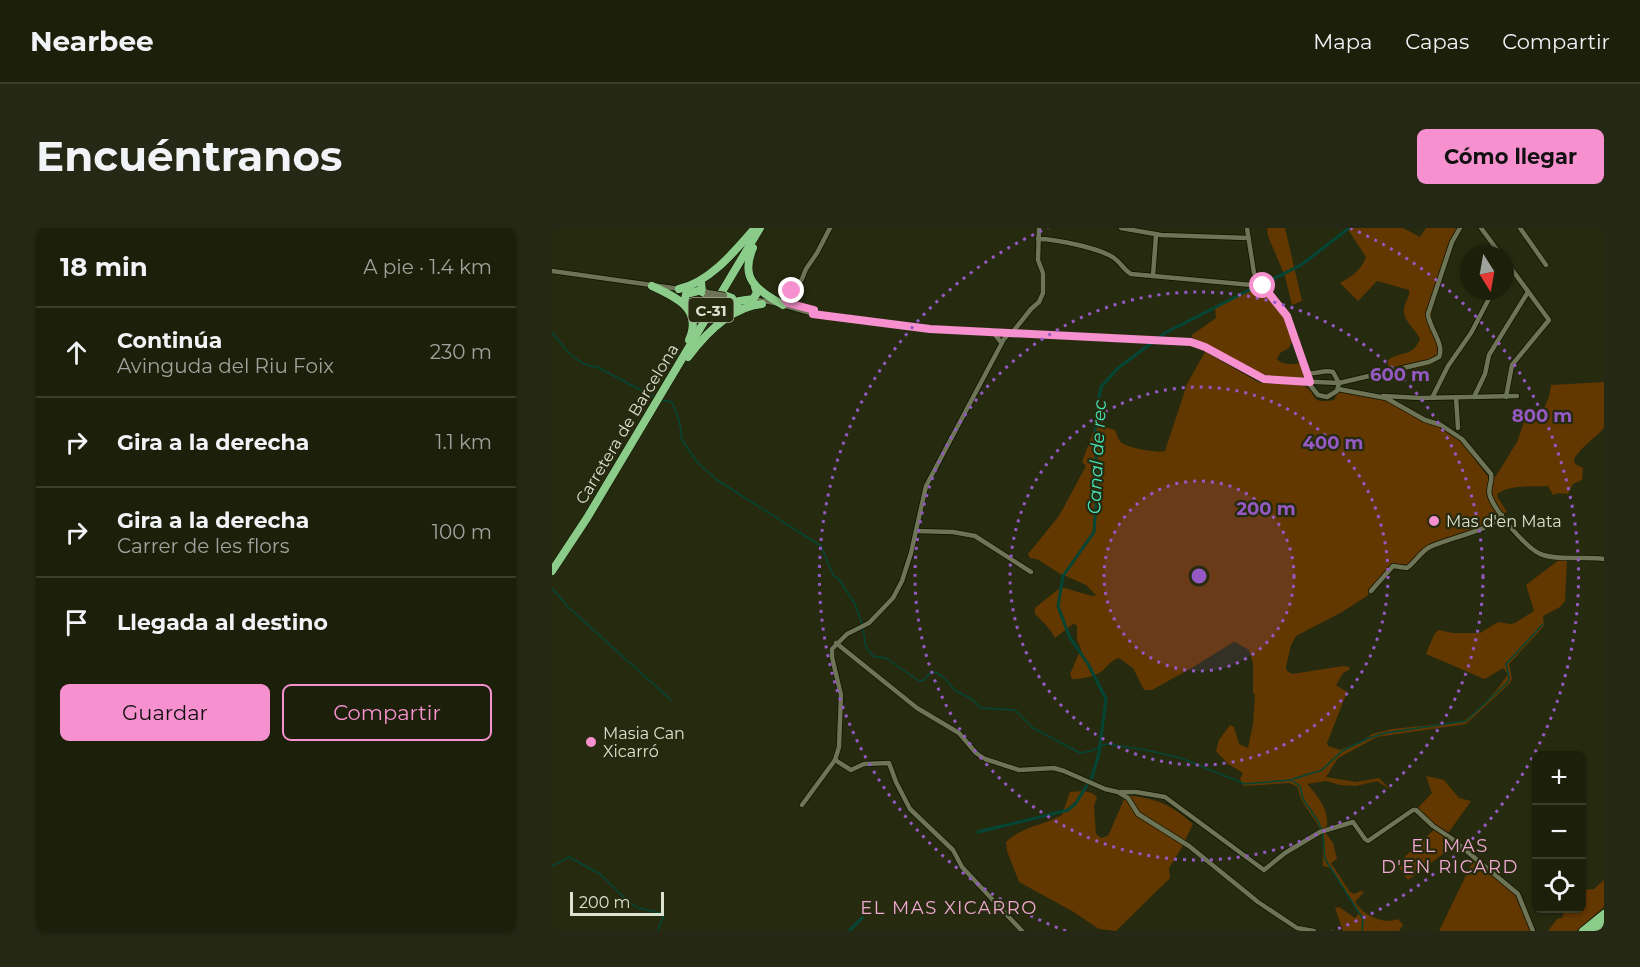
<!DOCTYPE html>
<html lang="es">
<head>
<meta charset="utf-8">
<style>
  :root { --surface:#1c200b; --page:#252814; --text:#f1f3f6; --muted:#a0a39d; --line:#3a3e2c; --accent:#f790ce }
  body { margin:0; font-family:Montserrat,sans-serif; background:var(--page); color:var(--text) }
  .controls { position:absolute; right:18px; bottom:18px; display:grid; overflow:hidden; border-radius:9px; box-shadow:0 2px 4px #0004 }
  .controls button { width:54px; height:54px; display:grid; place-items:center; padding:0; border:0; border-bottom:2px solid var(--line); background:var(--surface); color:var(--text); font:30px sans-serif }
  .compass { position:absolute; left:908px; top:18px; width:54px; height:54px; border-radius:50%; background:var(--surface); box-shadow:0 2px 4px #0004; rotate:169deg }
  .scale { position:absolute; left:18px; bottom:15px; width:94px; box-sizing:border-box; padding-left:6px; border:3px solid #dde1d0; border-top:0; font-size:16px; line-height:21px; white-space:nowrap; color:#dde1d0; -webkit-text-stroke:4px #262b0f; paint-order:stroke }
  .stop { position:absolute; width:18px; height:18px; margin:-14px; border:4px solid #f790ce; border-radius:50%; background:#fff }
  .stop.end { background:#f790ce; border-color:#fff; box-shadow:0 2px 6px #0008 }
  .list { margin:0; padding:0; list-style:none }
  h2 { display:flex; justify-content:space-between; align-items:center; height:78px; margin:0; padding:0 24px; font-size:26px }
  h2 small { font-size:20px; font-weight:400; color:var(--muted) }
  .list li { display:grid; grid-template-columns:39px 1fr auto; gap:18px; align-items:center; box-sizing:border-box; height:90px; padding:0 24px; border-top:2px solid var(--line) }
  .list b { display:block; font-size:22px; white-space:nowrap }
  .list p { margin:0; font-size:20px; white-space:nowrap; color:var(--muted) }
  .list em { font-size:20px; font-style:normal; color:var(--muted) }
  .actions { display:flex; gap:12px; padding:18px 24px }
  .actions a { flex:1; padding:14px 0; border:2px solid var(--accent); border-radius:9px; text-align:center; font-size:21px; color:var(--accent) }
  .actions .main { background:var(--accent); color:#111 }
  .icon { flex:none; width:33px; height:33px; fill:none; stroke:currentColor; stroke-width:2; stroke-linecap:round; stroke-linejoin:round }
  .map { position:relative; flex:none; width:1052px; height:703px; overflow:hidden; border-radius:9px }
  header { display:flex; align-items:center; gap:36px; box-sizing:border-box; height:84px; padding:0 30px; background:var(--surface); border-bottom:2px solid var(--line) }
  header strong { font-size:28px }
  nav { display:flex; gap:33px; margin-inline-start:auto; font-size:21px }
  .intro { display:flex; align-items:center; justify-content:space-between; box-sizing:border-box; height:144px; padding:0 36px }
  h1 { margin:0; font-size:42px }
  .button { padding:15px 27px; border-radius:9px; background:var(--accent); color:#111; font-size:21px; font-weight:700 }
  main { display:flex; gap:36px; padding:0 36px }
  aside { flex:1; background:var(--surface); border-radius:9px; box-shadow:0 2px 4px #0004 }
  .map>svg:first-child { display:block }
</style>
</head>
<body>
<header>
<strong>Nearbee</strong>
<nav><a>Mapa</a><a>Capas</a><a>Compartir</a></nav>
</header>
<div class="intro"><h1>Encuéntranos</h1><a class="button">Cómo llegar</a></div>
<main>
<aside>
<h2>18 min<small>A pie · 1.4 km</small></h2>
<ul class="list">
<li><svg class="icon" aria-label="ahead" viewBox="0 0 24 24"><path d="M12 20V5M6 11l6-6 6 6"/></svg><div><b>Continúa</b><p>Avinguda del Riu Foix</p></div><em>230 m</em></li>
<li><svg class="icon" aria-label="right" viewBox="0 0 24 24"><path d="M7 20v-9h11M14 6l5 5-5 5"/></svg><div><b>Gira a la derecha</b></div><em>1.1 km</em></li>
<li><svg class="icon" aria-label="right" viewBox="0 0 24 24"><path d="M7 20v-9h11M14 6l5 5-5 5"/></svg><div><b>Gira a la derecha</b><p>Carrer de les flors</p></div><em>100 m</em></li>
<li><svg class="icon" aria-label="arrive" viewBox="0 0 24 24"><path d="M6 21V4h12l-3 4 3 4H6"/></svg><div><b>Llegada al destino</b></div></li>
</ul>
<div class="actions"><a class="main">Guardar</a><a>Compartir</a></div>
</aside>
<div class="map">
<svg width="1052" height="703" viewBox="0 0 1052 703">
  <rect width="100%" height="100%" fill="#262b0f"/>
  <g fill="#633700">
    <path d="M715,0H733L750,73L740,77L733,48L716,8Z"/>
    <path d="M795,0H851L868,9L874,0H911L895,27L879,88L891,121L890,130L879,137L836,147V132C850,122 860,130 868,111C864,101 850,92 852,81C853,73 858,70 857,62L825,53L806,73L788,55C800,48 809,43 814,29Z"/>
    <path d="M699,60C723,64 734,90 741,111L737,120L728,125L725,131C731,138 741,136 750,135L754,147L752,150L733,151L706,147L640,109V107L664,90L663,78Z"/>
    <path d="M653,124L708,155L750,157C767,164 755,177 782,172L787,163L832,171L888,199L909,213L937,250L944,248L965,214L975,186L991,182L997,169L999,157L1052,154V200C1043,210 1029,219 1022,231L1023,236L1031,240L1030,252L1021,256L1016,266L1006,265L1001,267L996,258C980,259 959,256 945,266L946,270L955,284L914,306L874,320L855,339L841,336L815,368L790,384L744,408L739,417L734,439V442L740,446L791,438L797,439L798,441L791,445L784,457L795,464L775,515L776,518L788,522L811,513L820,506L840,501L909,494C927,484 945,463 956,446L951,440L933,451L930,450L874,426L882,407L886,402L901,405H928L946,394L958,396L963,395L982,383L974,357L1008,331H1015L1013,373L1008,379L991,388L992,398L957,436L960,450L958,455L914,496L825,509L786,530L774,549L804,554L827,550L839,562L825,553L804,558L788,557L774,553L755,556C766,568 781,587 773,604L781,615L785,631L779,635L798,664L803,666L808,663L812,664L803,674C811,687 831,697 846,691L851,697L847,703H791L783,680L787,679L803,690L807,685L778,640L771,638C770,629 773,618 771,609C767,591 747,577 746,559L737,555L692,558L688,551L691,545L676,536L664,523L667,512L678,497L682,499L687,516L696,520L701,496L703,467L701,465V436L697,422L683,414L680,415L643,438L600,462H592L581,440L567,430C559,432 556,438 550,443C542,449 530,451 520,451L518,446L529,421L525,412V397L521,396L503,410C499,401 490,393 483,386V380L509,359L540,368L544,367L534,357L507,345L485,331L478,330L476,326L507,288L534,238L530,234L544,196L563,202C565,207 566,212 570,215C576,220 605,225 613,223L635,156Z"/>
    <path d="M874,548L892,552L907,570L919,573L894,608L903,617L856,652L845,636L885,599L865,581L880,565Z"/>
    <path d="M531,563L540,565L545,569L542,578L544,606L549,610L556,608L574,567C605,571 617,575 641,596L629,621L617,640L618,650L564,703L547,701L520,683L467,654L455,623L454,614C469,599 492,597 510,587L518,564Z"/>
    <path d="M921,633L955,659L964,668L978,703H887Z"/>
    <path d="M1052,652V679L1024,703H996L1005,691L1010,690L1013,681L1030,680V662L1042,661Z"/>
  </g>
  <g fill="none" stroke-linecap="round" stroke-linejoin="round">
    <g stroke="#044636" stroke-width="1.5">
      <path d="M0,104C11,119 25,138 45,139L104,170"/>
      <path d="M109,172L120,174L127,192"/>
      <path d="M127,191L130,212L145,234L165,252L269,318L282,349L286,350L303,376L310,396"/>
      <path d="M0,360L16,379L119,472"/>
      <path d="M311,401L314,419L321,428L334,430L367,453L372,452L378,445L383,444L390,448L404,463L420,471L429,480L463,482L481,500L528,525L539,523L554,516L594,522L629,530L693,556L739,552L748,558L751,571L766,593L771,606L773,631L811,691L810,703"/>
      <path d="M741,551L770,542L790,523L817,510L833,505L914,493L956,454L957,448L954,436L991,396"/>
      <path d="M0,638L17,629L48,646L78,675L87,680L112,686L106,703"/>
    </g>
    <g stroke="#044636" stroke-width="3">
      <path d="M711,56L749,37L797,0"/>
      <path d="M426,604L516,582L524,575L540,549L547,525L554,471L536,436L517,408L506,378L511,348L542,304L545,263L543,191L549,159L566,140L613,105L705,58"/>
      <path d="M297,703L311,689"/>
    </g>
    <g stroke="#0f1300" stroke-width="6">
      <g id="minor">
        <path d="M569,0L609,7L696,10"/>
        <path d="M695,0L702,45L735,88L758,157L766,167L775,169L785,163L787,155L781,144C771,141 765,147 755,145"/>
        <path d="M929,0L949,27"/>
        <path d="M968,0L994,37"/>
        <path d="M486,11C503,11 548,20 562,30C569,35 572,42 579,46L711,58"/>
        <path d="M953,32L997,92L960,137L954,169"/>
        <path d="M0,43L128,61"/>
        <path d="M601,48L604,7"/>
        <path d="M201,71L223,75L262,86L373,100L639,114L653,119L703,148L721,152L787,155L877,134L887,129C893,116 877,100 876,86L900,14L908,0"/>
        <path d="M261,86L262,82L236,75L233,71L250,51L254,41L265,25L278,0"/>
        <path d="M441,104L448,113"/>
        <path d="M460,105L479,81L487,74L491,65V45L486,32L487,0"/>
        <path d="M786,161L834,170L873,192L889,197L910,211L939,246C941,254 935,260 938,268C943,283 976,323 991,327C1010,333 1032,328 1052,331"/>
        <path d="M831,168L869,170L965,168"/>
        <path d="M904,169L906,200"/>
        <path d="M922,169L933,146L937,127L976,64"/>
        <path d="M880,170L896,138L919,105L941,63"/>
        <path d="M364,303L401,304L423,308L479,344"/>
        <path d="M819,363L841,338L855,340C863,334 868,325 876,320C894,310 940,303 950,287"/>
        <path d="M284,415L365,480L407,505L424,525L433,531L467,542L502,540L512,543L553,561L566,564L576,570L586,586L637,618L706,674L745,700L762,703"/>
        <path d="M283,532L299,542L312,536L337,535L344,554L358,581L401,622L410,639L470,703"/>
        <path d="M569,564H584L613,569L712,642L733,625L768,604L801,594L813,611L816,613L861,582H864L881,598L899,610L966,666L981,703"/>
        <path d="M250,577L283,532L287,519L289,467L280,429V421L295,406L317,395L341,370L350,353L359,325L374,258L452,111L458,105"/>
      </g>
    </g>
    <g stroke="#0f1300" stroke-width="9">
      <g id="highway">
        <path d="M201,20C187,52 206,62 231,77"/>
        <path d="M149,53L150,64L163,69"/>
        <path d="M100,58C124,69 151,81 137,112"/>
        <path d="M127,61C158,54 183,23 203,0"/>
        <path d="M172,67L180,70L185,77V81"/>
        <path d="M187,73L201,71L205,65L203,59"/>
        <path d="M132,75L134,66L146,63"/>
        <path d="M136,129C154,105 179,79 210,76"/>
        <path d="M0,343L35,290L208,0"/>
        <path d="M1031,703L1052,686"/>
        <path d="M1041,703L1052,694"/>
      </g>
    </g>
    <use href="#minor" stroke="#6e7456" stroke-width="4.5"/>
    <use href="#highway" stroke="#8bcc8a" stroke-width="8"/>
    <g stroke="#0f1300" stroke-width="6" stroke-linecap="butt">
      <g id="minor-bridge">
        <path d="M155,64L173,67"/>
        <path d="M154,68L174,71"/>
      </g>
    </g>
    <use href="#minor-bridge" stroke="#6e7456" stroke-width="4.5"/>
  </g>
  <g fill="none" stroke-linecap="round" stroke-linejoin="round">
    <path stroke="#f790ce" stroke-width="8" d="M240,63L233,71L236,75L262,82L261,86L276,88L378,101L639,114L653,119L712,151L758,154L735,88L711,58"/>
  </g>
  <circle cx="647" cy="348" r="95" fill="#9459c3" fill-opacity=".12"/>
  <g fill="none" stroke="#9459c3" stroke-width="3" stroke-dasharray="3 6">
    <circle cx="647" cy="348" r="95"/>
    <circle cx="647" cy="348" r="189"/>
    <circle cx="647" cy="348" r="284"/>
    <path d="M514 703A379 379 0 0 1 496 0M798 0A379 379 0 0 1 780 703"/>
  </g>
  <g fill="#f790ce" stroke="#262b0f" stroke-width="2">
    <circle cx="882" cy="293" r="6"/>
    <circle cx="39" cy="514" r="6"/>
  </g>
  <g text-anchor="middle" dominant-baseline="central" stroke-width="4.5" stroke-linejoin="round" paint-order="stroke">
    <rect fill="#262b0f" stroke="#a6aa96" stroke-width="1.5" x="136.5" y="70" width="45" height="24" rx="4.5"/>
    <g font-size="15" font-weight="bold" fill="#dde1d0">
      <text x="159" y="82">C-31</text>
    </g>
    <g font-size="16" fill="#dde1d0" stroke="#262b0f">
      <text transform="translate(75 196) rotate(-59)">Carretera de Barcelona</text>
    </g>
    <g font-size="16" fill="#dde1d0" stroke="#262b0f" text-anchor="start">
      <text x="894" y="293">Mas d'en Mata</text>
      <text x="51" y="505">Masia Can<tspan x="51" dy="18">Xicarró</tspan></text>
    </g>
    <g font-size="18" font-style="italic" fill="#47e1b7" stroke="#262b0f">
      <text transform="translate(545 229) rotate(-87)">Canal de rec</text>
    </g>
    <g font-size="18" letter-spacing="1.5" fill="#f1a8d2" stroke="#262b0f">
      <text x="898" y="618">EL MAS<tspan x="898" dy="21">D'EN RICARD</tspan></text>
      <text x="397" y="680">EL MAS XICARRO</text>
    </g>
  </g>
  <circle cx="647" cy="348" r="9" fill="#9459c3" stroke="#262b0f" stroke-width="3"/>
  <g font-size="18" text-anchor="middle" font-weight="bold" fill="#9459c3" stroke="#262b0f" stroke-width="4.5" stroke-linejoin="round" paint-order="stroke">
    <text x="848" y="153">600 m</text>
    <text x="990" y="194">800 m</text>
    <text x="781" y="221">400 m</text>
    <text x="714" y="287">200 m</text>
  </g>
</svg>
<div class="controls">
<button>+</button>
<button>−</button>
<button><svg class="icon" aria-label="locate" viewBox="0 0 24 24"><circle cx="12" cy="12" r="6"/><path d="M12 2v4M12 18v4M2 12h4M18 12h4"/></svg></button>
</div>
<svg class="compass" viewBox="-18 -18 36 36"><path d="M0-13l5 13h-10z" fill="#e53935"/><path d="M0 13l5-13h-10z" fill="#a0a39d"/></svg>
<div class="scale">200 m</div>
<div class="stop" style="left:711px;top:58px"></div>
<div class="stop end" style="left:240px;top:63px"></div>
</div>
</main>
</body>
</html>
